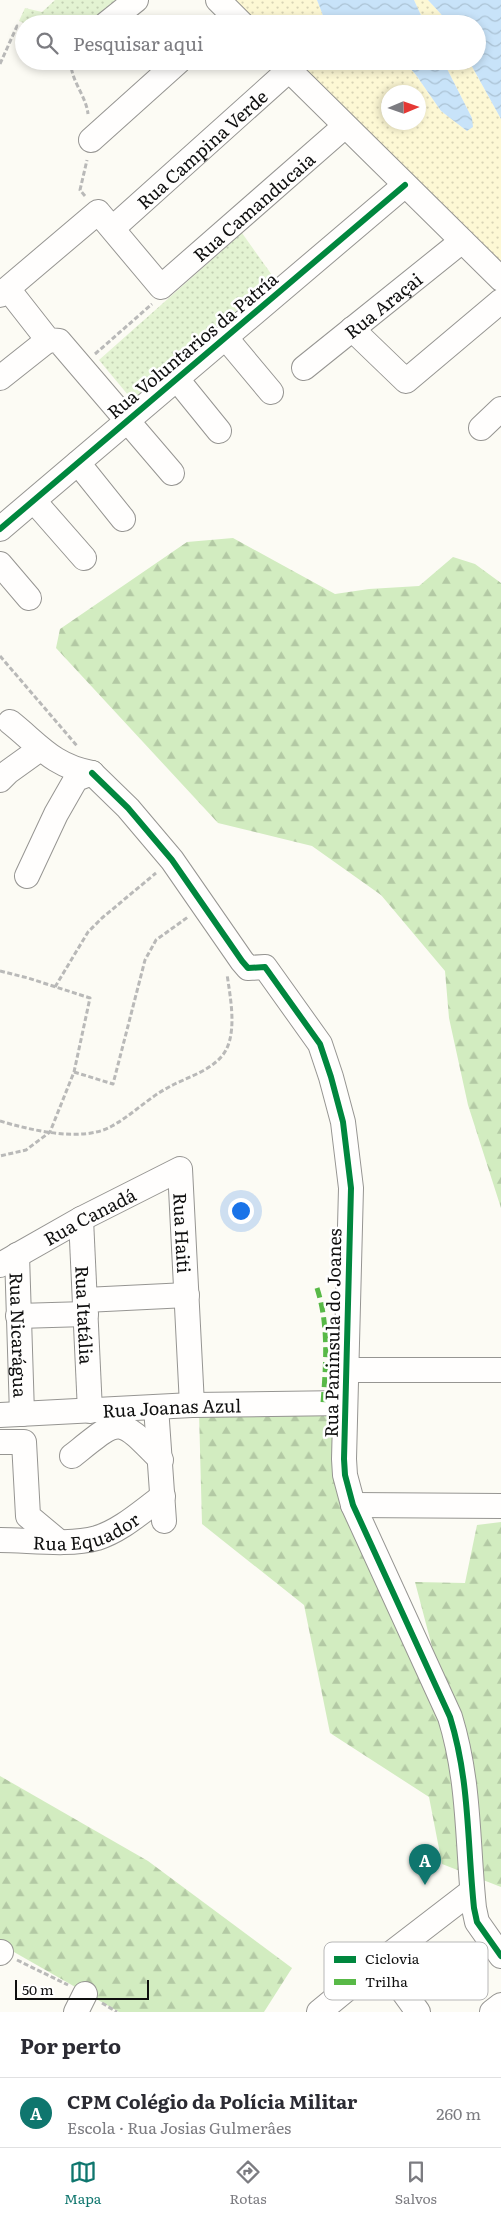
<!DOCTYPE html>
<html lang="pt">
<head>
<meta charset="utf-8">
<style>
  :root { --surface:#fff; --page:#f2f2f3; --text:#2b2b33; --muted:#7c7c81; --line:#e1e1e2; --accent:#0f766e }
  body { margin:0; font-family:Literata,serif; background:var(--page); color:var(--text) }
  .compass { position:absolute; left:381px; top:85px; width:45px; height:45px; border-radius:50%; background:var(--surface); box-shadow:0 2px 8px #0003; rotate:88deg }
  .scale { position:absolute; left:15px; bottom:12px; width:134px; box-sizing:border-box; padding-left:5px; border:2px solid #0f0f0f; border-top:0; font-size:14px; line-height:18px; white-space:nowrap; color:#0f0f0f; -webkit-text-stroke:4px #fff; paint-order:stroke }
  .you { position:absolute; left:240px; top:1210px; width:18px; height:18px; margin:-12px; border:4px solid #fff; border-radius:50%; background:#1a73e8; box-shadow:0 0 0 8px #1a73e833 }
  .badge { display:grid; place-items:center; width:32px; height:32px; border-radius:50%; background:var(--accent); color:#fff; font-size:16px; font-weight:700 }
  .pin { position:absolute; translate:-50% -41px; filter:drop-shadow(0 1px 2px #0008) }
  .pin::after { content:''; position:absolute; top:26px; width:18px; height:15px; background:inherit; clip-path:polygon(0 0,100% 0,50% 100%) }
  .list { margin:0; padding:0; list-style:none }
  h2 { display:flex; justify-content:space-between; align-items:center; height:65px; margin:0; padding:0 20px; font-size:21px }
  h2 small { font-size:16px; font-weight:400; color:var(--muted) }
  .list li { display:grid; grid-template-columns:32px 1fr auto; gap:15px; align-items:center; box-sizing:border-box; height:70px; padding:0 20px; border-top:1px solid var(--line) }
  .list b { display:block; font-size:19px; white-space:nowrap }
  .list p { margin:0; font-size:16px; white-space:nowrap; color:var(--muted) }
  .list em { font-size:16px; font-style:normal; color:var(--muted) }
  .icon { flex:none; width:28px; height:28px; fill:none; stroke:currentColor; stroke-width:2; stroke-linecap:round; stroke-linejoin:round }
  .map { position:relative; flex:none; width:501px; height:2012px; overflow:hidden }
  .search { position:absolute; background:var(--surface); box-shadow:0 2px 8px #0003; left:15px; right:15px; top:15px; height:55px; display:flex; align-items:center; gap:12px; box-sizing:border-box; padding:0 18px; border-radius:28px; color:var(--muted); font-size:19px }
  .sheet { height:135px; background:var(--surface) }
  nav { display:flex; justify-content:space-around; align-items:center; box-sizing:border-box; height:70px; border-top:1px solid var(--line); background:var(--surface); font-size:14px; color:var(--muted) }
  nav a { display:grid; justify-items:center; gap:2px }
  nav .on { color:var(--accent) }
  .map>svg:first-child { display:block }
</style>
</head>
<body>
<div class="map">
<svg width="501" height="2012" viewBox="0 0 501 2012">
  <defs>
    <pattern id="forest-firs" width="22" height="20" patternUnits="userSpaceOnUse" patternTransform="scale(1.25)"><rect width="22" height="20" fill="#d2ecc0"/><path d="M5 1l3.5 6h-7zM16 11l3.5 6h-7z" fill="#b3c9a4"/></pattern>
    <pattern id="sand-dots" width="8" height="8" patternUnits="userSpaceOnUse" patternTransform="scale(1.25)"><rect width="8" height="8" fill="#fdf8d4"/><path d="M2 2h.1M6 6h.1" fill="none" stroke="#d8d3b5" stroke-width="1.8" stroke-linecap="round"/></pattern>
    <pattern id="park-dots" width="8" height="8" patternUnits="userSpaceOnUse" patternTransform="scale(1.25)"><rect width="8" height="8" fill="#e3f3d2"/><path d="M2 2h.1M6 6h.1" fill="none" stroke="#c2cfb3" stroke-width="1.8" stroke-linecap="round"/></pattern>
    <pattern id="water-waves" width="16" height="10" patternUnits="userSpaceOnUse" patternTransform="scale(1.25)"><rect width="16" height="10" fill="#c8e3f9"/><path d="M0 5q4-4 8 0t8 0" fill="none" stroke="#abc2d4"/></pattern>
  </defs>
  <rect width="100%" height="100%" fill="#fcfbf4"/>
  <g fill="url(#forest-firs)">
    <path d="M233,538L335,594L369,589L419,586L453,557L475,564L501,583V1208L468,1105L449,1018L445,971L381,895L312,846L218,823L56,648L60,629L187,542Z"/>
    <path d="M344,1408L343,1486L456,1738L415,1582L465,1583L477,1525L501,1522V1887L442,1864L429,1797L330,1733L304,1605L202,1524L199,1412Z"/>
    <path d="M0,1776L148,1861L292,1968L264,2012H119L0,1944Z"/>
  </g>
  <g fill="url(#sand-dots)" fill-rule="evenodd">
    <path d="M232,0H317L324,18L328,24H256Z"/>
    <path d="M414,0H428L441,14L447,24H425Z"/>
    <path d="M293,61H404L416,75L441,111L467,131L472,118L443,61H469L501,119V265ZM388,92H418V122H388Z"/>
  </g>
  <g fill="url(#park-dots)">
    <path d="M55,0H129L97,24H26L19,21L25,8L42,12Z"/>
    <path d="M242,233L274,278L133,401L99,360Z"/>
  </g>
  <g fill="url(#water-waves)">
    <path d="M317,0H414L425,24H328L324,18Z"/>
    <path d="M428,0H501V119L469,61H477V24H447L441,14Z"/>
    <path d="M404,61H443L472,118L473,127L467,131L441,111L416,75Z"/>
  </g>
  <g fill="none" stroke-linecap="round" stroke-linejoin="round">
    <g stroke="#969592" stroke-width="26">
      <g id="minor">
        <path d="M218,0L242,24"/>
        <path d="M106,24L136,0"/>
        <path d="M280,61L501,279"/>
        <path d="M91,140L179,61"/>
        <path id="s1" d="M113,228L289,70"/>
        <path d="M8,289L48,340L59,341L172,473"/>
        <path id="s2" d="M0,295L98,212L161,287L345,126"/>
        <path d="M352,329L406,381L501,301"/>
        <path d="M225,337L271,392"/>
        <path id="s3" d="M304,368L462,241"/>
        <path d="M0,378L48,340"/>
        <path d="M176,378L219,431"/>
        <path d="M481,428L501,409"/>
        <path d="M78,463L123,519"/>
        <path d="M34,501L84,558"/>
        <path d="M0,529L405,185"/>
        <path d="M0,564L29,598"/>
        <path d="M10,722C39,745 53,766 92,773"/>
        <path d="M92,773L128,808L172,860L242,961L248,968L265,967L320,1044L331,1077L343,1122L351,1188L344,1459L345,1475L353,1505L450,1717C470,1782 467,1841 474,1908L477,1922L501,1956"/>
        <path d="M0,780L8,772L40,749"/>
        <path d="M27,876L56,814L76,779L92,773"/>
        <path id="s4" d="M81,1219L90,1411"/>
        <path id="s5" d="M17,1255L22,1414"/>
        <path id="s6" d="M0,1265L81,1219L180,1169L192,1405"/>
        <path d="M85,1300L187,1295"/>
        <path d="M18,1316L86,1314"/>
        <path d="M347,1370H501"/>
        <path d="M156,1407L164,1521"/>
        <path id="s7" d="M0,1415L192,1405L345,1403"/>
        <path d="M0,1442H24L28,1516L58,1541"/>
        <path d="M72,1456C121,1417 117,1415 161,1460"/>
        <path d="M353,1505L501,1506"/>
        <path id="s8" d="M0,1540C29,1540 69,1546 97,1538C122,1530 142,1511 163,1496"/>
        <path d="M0,1953L1,1952"/>
        <path d="M381,1961L418,2012"/>
        <path d="M76,2012L85,1994"/>
        <path d="M319,2012L381,1961L472,1891"/>
        <path d="M492,2012L501,2005"/>
      </g>
    </g>
    <g stroke="#b9b9b8" stroke-width="3" stroke-dasharray="5 2.5" stroke-linecap="butt">
      <path d="M71,61C70,80 86,95 88,114"/>
      <path d="M0,64L17,26L24,29"/>
      <path d="M85,196L80,190L87,160"/>
      <path d="M95,354L152,304"/>
      <path d="M0,656L78,747"/>
      <path d="M0,971L28,978L90,998L74,1072L50,1132L26,1150L0,1156"/>
      <path d="M55,987L88,932L102,918L156,873"/>
      <path d="M74,1072L113,1084L145,960L156,940L188,917"/>
      <path d="M0,1121C30,1130 83,1143 112,1126C132,1115 148,1098 169,1087C187,1077 215,1070 226,1050C237,1029 230,996 227,974"/>
      <path d="M17,1960L68,1985"/>
      <path d="M102,2003L117,2012"/>
    </g>
    <use href="#minor" stroke="#fffefd" stroke-width="24"/>
    <path stroke="#58b947" stroke-width="5" stroke-dasharray="10 5" stroke-linecap="butt" d="M317,1288C329,1325 326,1364 323,1403"/>
    <g stroke="#fff" stroke-width="9">
      <g id="cycleway">
        <path d="M0,529L405,185"/>
        <path d="M92,773L128,808L172,860L242,961L248,968L265,967L320,1044L331,1077L343,1122L351,1188L344,1459L345,1475L353,1505L450,1717C470,1782 467,1841 474,1908L477,1922L501,1956"/>
      </g>
    </g>
    <use href="#cycleway" stroke="#00873e" stroke-width="6"/>
  </g>
  <g text-anchor="middle" dominant-baseline="central" stroke-width="5" stroke-linejoin="round" paint-order="stroke">
    <g font-size="18" fill="#0f0f0f" stroke="#fff">
      <text stroke="none"><textPath href="#s1" startOffset="119">Rua Campina Verde</textPath></text>
      <text stroke="none"><textPath href="#s2" startOffset="349">Rua Camanducaia</textPath></text>
      <text stroke="none"><textPath href="#s3" startOffset="101">Rua Araçai</textPath></text>
      <text transform="translate(192 345) rotate(-40)">Rua Voluntarios da Patría</text>
      <text stroke="none"><textPath href="#s6" startOffset="102">Rua Canadá</textPath></text>
      <text stroke="none"><textPath href="#s6" startOffset="268">Rua Haiti</textPath></text>
      <text stroke="none"><textPath href="#s4" startOffset="96">Rua Itatália</textPath></text>
      <text transform="translate(332 1333) rotate(-89)">Rua Paninsula do Joanes</text>
      <text stroke="none"><textPath href="#s5" startOffset="80">Rua Nicarágua</textPath></text>
      <text stroke="none"><textPath href="#s7" startOffset="172">Rua Joanas Azul</textPath></text>
      <text stroke="none"><textPath href="#s8" startOffset="88">Rua Equador</textPath></text>
    </g>
  </g>
  <rect x="324" y="1942" width="164" height="58" rx="8" fill="#fff" stroke="#b7b7b7" stroke-width="1"/>
  <rect x="334" y="1956" width="22" height="7" fill="#00873e"/>
  <rect x="334" y="1979" width="22" height="6" fill="#58b947"/>
  <g font-size="14" fill="#0f0f0f">
    <text x="365" y="1964">Ciclovia</text>
    <text x="365" y="1987">Trilha</text>
  </g>
</svg>
<svg class="compass" viewBox="-18 -18 36 36"><path d="M0-13l5 13h-10z" fill="#e53935"/><path d="M0 13l5-13h-10z" fill="#7c7c81"/></svg>
<div class="scale">50 m</div>
<div class="you"></div>
<div class="pin badge" style="left:425px;top:1885px">A</div>
<div class="search"><svg class="icon" aria-label="search" viewBox="0 0 24 24"><circle cx="10" cy="10" r="6"/><path d="M15 15l6 6"/></svg>Pesquisar aqui</div>
</div>
<section class="sheet">
<h2>Por perto<small></small></h2>
<ul class="list">
<li><span class="badge">A</span><div><b>CPM Colégio da Polícia Militar</b><p>Escola · Rua Josias Gulmerâes</p></div><em>260 m</em></li>
</ul>
</section>
<nav>
<a class="on"><svg class="icon" aria-label="map" viewBox="0 0 24 24"><path d="M3 6l6-2 6 2 6-2v14l-6 2-6-2-6 2zM9 4v14M15 6v14"/></svg>Mapa</a>
<a><svg class="icon" aria-label="directions" viewBox="0 0 24 24"><path d="M12 3l9 9-9 9-9-9zM9 14v-3h6M13 9l2 2-2 2"/></svg>Rotas</a>
<a><svg class="icon" aria-label="saved" viewBox="0 0 24 24"><path d="M7 4h10v16l-5-4-5 4z"/></svg>Salvos</a>
</nav>
</body>
</html>
